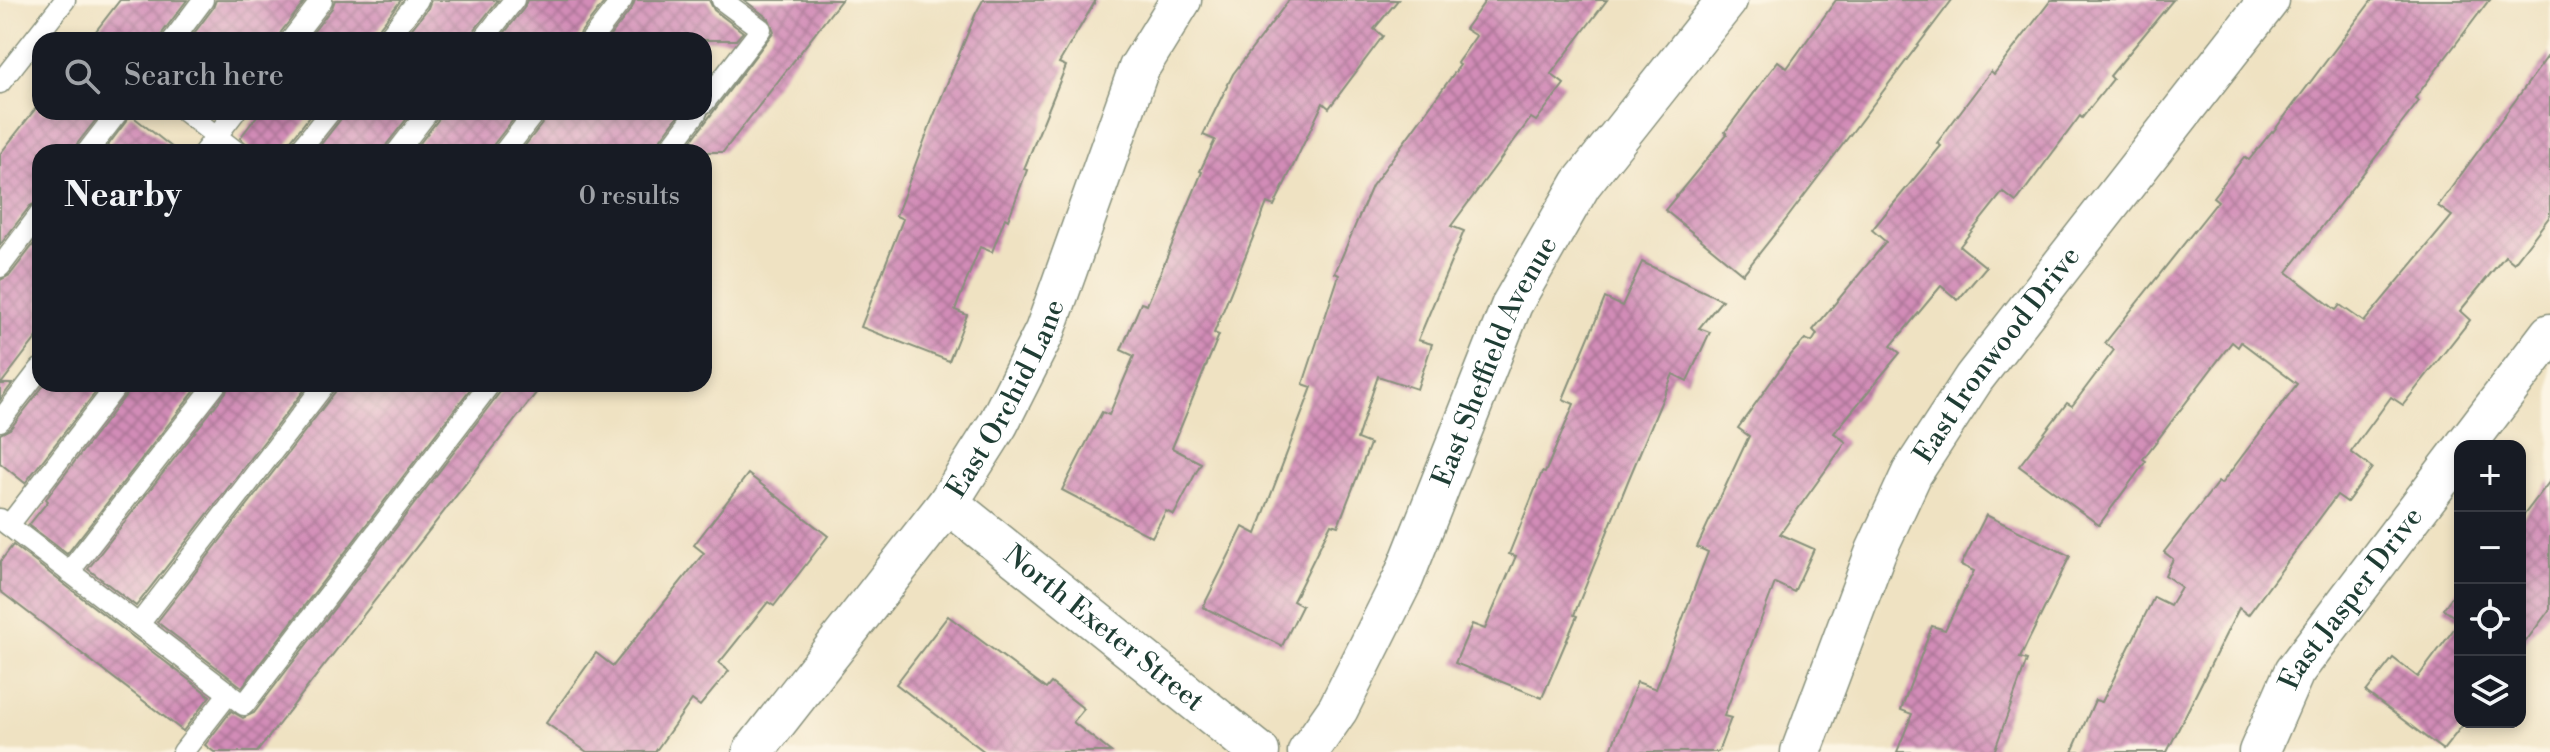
<!DOCTYPE html>
<html lang="en">
<head>
<meta charset="utf-8">
<style>
  :root { --surface:#171b24; --page:#242831; --text:#f1f3f6; --muted:#9ea1a6; --line:#363941 }
  body { margin:0; font-family:"Libre Bodoni",serif; background:var(--page); color:var(--text) }
  .controls { position:absolute; right:24px; bottom:24px; display:grid; overflow:hidden; border-radius:16px; box-shadow:0 4px 12px #0003 }
  .controls button { width:72px; height:72px; display:grid; place-items:center; padding:0; border:0; border-bottom:2px solid var(--line); background:var(--surface); color:var(--text); font:40px sans-serif }
  .list { margin:0; padding:0; list-style:none }
  h2 { display:flex; justify-content:space-between; align-items:center; height:104px; margin:0; padding:0 32px; font-size:34px }
  h2 small { font-size:26px; font-weight:400; color:var(--muted) }
  .icon { flex:none; width:44px; height:44px; fill:none; stroke:currentColor; stroke-width:2; stroke-linecap:round; stroke-linejoin:round }
  .map { position:relative; flex:none; width:2550px; height:752px; overflow:hidden }
  .search { position:absolute; background:var(--surface); box-shadow:0 4px 12px #0003; left:32px; top:32px; width:680px; height:88px; display:flex; align-items:center; gap:20px; box-sizing:border-box; padding:0 28px; border-radius:24px; color:var(--muted); font-size:30px }
  .panel { position:absolute; background:var(--surface); box-shadow:0 4px 12px #0003; left:32px; top:144px; width:680px; height:248px; border-radius:24px }
  .map>svg:first-child { display:block }
</style>
</head>
<body>
<div class="map">
<svg width="2550" height="752" viewBox="0 0 2550 752">
  <defs>
    <pattern id="building-cross-hatch" width="8" height="8" patternUnits="userSpaceOnUse" patternTransform="scale(2)"><rect width="8" height="8" fill="#d28cb7"/><path d="M0 0l8 8M0 8l8-8" fill="none" stroke="#aa7496"/></pattern>
  </defs>
  <rect width="100%" height="100%" fill="#fcf5e5"/>
  <filter id="ink" filterUnits="userSpaceOnUse"><feTurbulence type="fractalNoise" baseFrequency=".0125" numOctaves="2"/><feDisplacementMap in="SourceGraphic" scale="16" xChannelSelector="R" yChannelSelector="G"/><feConvolveMatrix kernelMatrix="1 2 1 2 8 2 1 2 1" color-interpolation-filters="sRGB"/></filter>
  <filter id="wash" filterUnits="userSpaceOnUse"><feTurbulence type="fractalNoise" baseFrequency=".006" numOctaves="4" result="noise"/><feDisplacementMap in="SourceGraphic" scale="32" xChannelSelector="R" yChannelSelector="G"/><feGaussianBlur stdDeviation="1.8" result="paint"/><feColorMatrix in="noise" values="0 0 0 0 0 0 0 0 0 0 0 0 0 0 0 0 0 1.4 0 .05"/><feComposite in="paint" operator="in"/></filter>
  <g filter="url(#wash)">
    <rect width="100%" height="100%" fill="#efe2c2"/>
    <g id="blocks">
      <g fill="url(#building-cross-hatch)">
        <path d="M120,0H187L163,32L160,40H89Z"/>
        <path d="M216,0H306L281,32L278,40H189L213,8Z"/>
        <path d="M335,0H401L376,32L373,40H307L332,8Z"/>
        <path d="M431,0H498L473,32L470,40H403L428,8Z"/>
        <path d="M527,0H606L581,32L578,40H499L524,8Z"/>
        <path d="M635,0H709L714,10L743,32L736,40H607L632,8Z"/>
        <path d="M744,0H841L723,152H683L774,31L769,19Z"/>
        <path d="M983,0H1096L1059,63L1066,66L1024,169L1027,170L1008,220L1005,218L992,252L980,247L955,310L967,315L949,361L861,327L903,219L896,216L932,120L976,13Z"/>
        <path d="M1289,0H1398L1374,29L1383,36L1329,108L1323,103L1274,206L1267,203L1214,333L1219,335L1172,448L1201,463L1174,515L1166,511L1152,537L1062,490L1102,412L1109,415L1134,356L1121,350L1141,303L1147,305L1202,172L1200,171L1215,140L1203,135L1233,74Z"/>
        <path d="M1486,0H1607L1551,74L1564,84L1536,121L1531,118L1451,226L1464,231L1418,340L1432,344L1417,389L1378,376L1357,439L1370,444L1338,526L1331,524L1293,601L1302,606L1282,646L1203,607L1243,527L1256,534L1312,387L1303,384L1339,275L1335,273L1372,186L1460,65L1457,63L1476,36L1465,29Z"/>
        <path d="M1836,0H1952L1788,217L1743,274L1665,210L1727,134L1725,132L1778,61L1787,68Z"/>
        <path d="M2051,0H2173L2110,76L2113,79L2082,118L2080,116L2016,202L2003,192L1960,246L1986,267L1958,300L1941,286L1891,346L1900,353L1834,433L1846,442L1780,534L1814,549L1794,592L1775,583L1724,716L1731,718L1718,752H1610L1637,682L1656,689L1708,552L1697,547L1749,436L1738,428L1788,358L1805,339L1812,342L1817,334L1813,330L1886,242L1872,230L1941,146L1937,143L1991,71L1994,74Z"/>
        <path d="M2372,0H2489L2415,98L2419,101L2287,272L2336,310L2340,305L2364,322L2452,216L2438,206L2550,53V216L2514,263L2505,256L2460,311L2470,320L2403,405L2391,397L2351,452L2372,468L2347,502L2337,495L2248,615L2239,608L2167,752H2072L2095,700L2102,702L2154,597L2170,605L2181,587L2165,575L2173,559L2164,552L2218,482L2221,484L2297,384L2241,342L2238,347L2232,342L2143,459L2146,461L2099,525L2019,466L2067,403L2072,406L2114,350L2105,343L2218,201L2213,197L2244,157L2249,160L2272,131L2273,132Z"/>
        <path d="M40,103V112H102L77,144L74,152H40V201L30,206L0,245V154Z"/>
        <path d="M260,112H313L288,144L285,152H250L249,146L240,138Z"/>
        <path d="M343,112H412L387,144L384,152H315L340,120Z"/>
        <path d="M441,112H519L494,144L491,152H413L438,120Z"/>
        <path d="M548,112H681L657,144L654,152H520L545,120Z"/>
        <path d="M131,115L178,152H103Z"/>
        <path d="M40,236V333L1,384H12L0,400V280L10,275Z"/>
        <path d="M1642,262L1722,300L1699,328L1710,332L1687,381L1673,374L1628,481L1574,615L1577,616L1542,698L1455,663L1472,624L1485,629L1516,556L1509,554L1542,472L1545,473L1574,404L1563,399L1605,298L1622,306Z"/>
        <path d="M45,384H102L25,483L0,463V434L10,429Z"/>
        <path d="M131,384H200L67,554L29,525L48,501L46,499L128,392Z"/>
        <path d="M229,384H309L136,606L88,569L226,392Z"/>
        <path d="M338,384H474L242,687L157,622L335,392Z"/>
        <path d="M503,384H543L257,752H214L205,745L231,711L243,718L254,713L500,392Z"/>
        <path d="M748,474L828,536L774,606L768,602L719,663L729,671L700,706L692,700L655,752H587L546,723L596,653L613,666L704,553L694,545Z"/>
        <path d="M2550,481V609L2520,649V520Z"/>
        <path d="M1986,515L2070,556L2020,658L2027,660L1994,752H1897L1912,714L1901,710L1932,626L1945,630L1974,571L1961,565Z"/>
        <path d="M13,545L210,696L183,731L0,591V562Z"/>
        <path d="M2460,586V722H2465L2443,750L2366,692L2393,658L2418,677L2460,621L2443,609Z"/>
        <path d="M948,616L1046,689L1051,683L1084,709L1073,722L1111,752H985L896,684Z"/>
      </g>
    </g>
  </g>
  <g filter="url(#ink)">
    <use href="#blocks" fill-opacity="0" stroke="#87907b" stroke-width="2"/>
    <g fill="none" stroke-linecap="round" stroke-linejoin="round">
      <g stroke="#87907b" stroke-width="23">
        <g id="lane">
          <path d="M173,40L203,0"/>
          <path d="M291,40L322,0"/>
          <path d="M386,40L418,0"/>
          <path d="M483,40L514,0"/>
          <path d="M591,40L622,0"/>
          <path d="M0,83L65,0"/>
          <path d="M704,103L761,29L722,0"/>
          <path d="M185,112L237,152"/>
          <path d="M87,152L118,112"/>
          <path d="M204,152L235,112"/>
          <path d="M298,152L330,112"/>
          <path d="M397,152L428,112"/>
          <path d="M504,152L535,112"/>
          <path d="M667,152L697,112"/>
          <path d="M0,267L40,214"/>
          <path d="M0,421L40,369"/>
          <path d="M0,519L244,705L490,384"/>
          <path d="M9,525L118,384"/>
          <path d="M69,572L216,384"/>
          <path d="M139,624L325,384"/>
          <path d="M183,752L229,693"/>
        </g>
      </g>
      <g stroke="#87907b" stroke-width="43">
        <g id="street">
          <path d="M2465,446L2550,334"/>
          <path id="s1" d="M948,503L1259,752"/>
          <path id="s2" d="M753,752L948,503L998,424L1045,331L1139,68L1181,0"/>
          <path id="s3" d="M1308,752L1338,709L1403,579L1512,304L1581,184L1727,0"/>
          <path id="s4" d="M1801,752L1876,551L1912,473L1974,378L2269,0"/>
          <path id="s5" d="M2259,752L2294,672L2460,453"/>
        </g>
      </g>
      <use href="#lane" stroke="#fff" stroke-width="20"/>
      <use href="#street" stroke="#fff" stroke-width="40"/>
    </g>
  </g>
  <g text-anchor="middle" dominant-baseline="central" stroke-width="8" stroke-linejoin="round" paint-order="stroke">
    <g font-size="28" fill="#1f3d34" stroke="#fcf5e5">
      <text stroke="none"><textPath href="#s4" startOffset="446">East Ironwood Drive</textPath></text>
      <text stroke="none"><textPath href="#s3" startOffset="434">East Sheffield Avenue</textPath></text>
      <text stroke="none"><textPath href="#s2" startOffset="436">East Orchid Lane</textPath></text>
      <text stroke="none"><textPath href="#s5" startOffset="180">East Jasper Drive</textPath></text>
      <text stroke="none"><textPath href="#s1" startOffset="200">North Exeter Street</textPath></text>
    </g>
  </g>
</svg>
<div class="controls">
<button>+</button>
<button>−</button>
<button><svg class="icon" aria-label="locate" viewBox="0 0 24 24"><circle cx="12" cy="12" r="6"/><path d="M12 2v4M12 18v4M2 12h4M18 12h4"/></svg></button>
<button><svg class="icon" aria-label="layers" viewBox="0 0 24 24"><path d="M12 4l9 5-9 5-9-5zM3 14l9 5 9-5"/></svg></button>
</div>
<div class="search"><svg class="icon" aria-label="search" viewBox="0 0 24 24"><circle cx="10" cy="10" r="6"/><path d="M15 15l6 6"/></svg>Search here</div>
<section class="panel">
<h2>Nearby<small>0 results</small></h2>
<ul class="list">
</ul>
</section>
</div>
</body>
</html>
